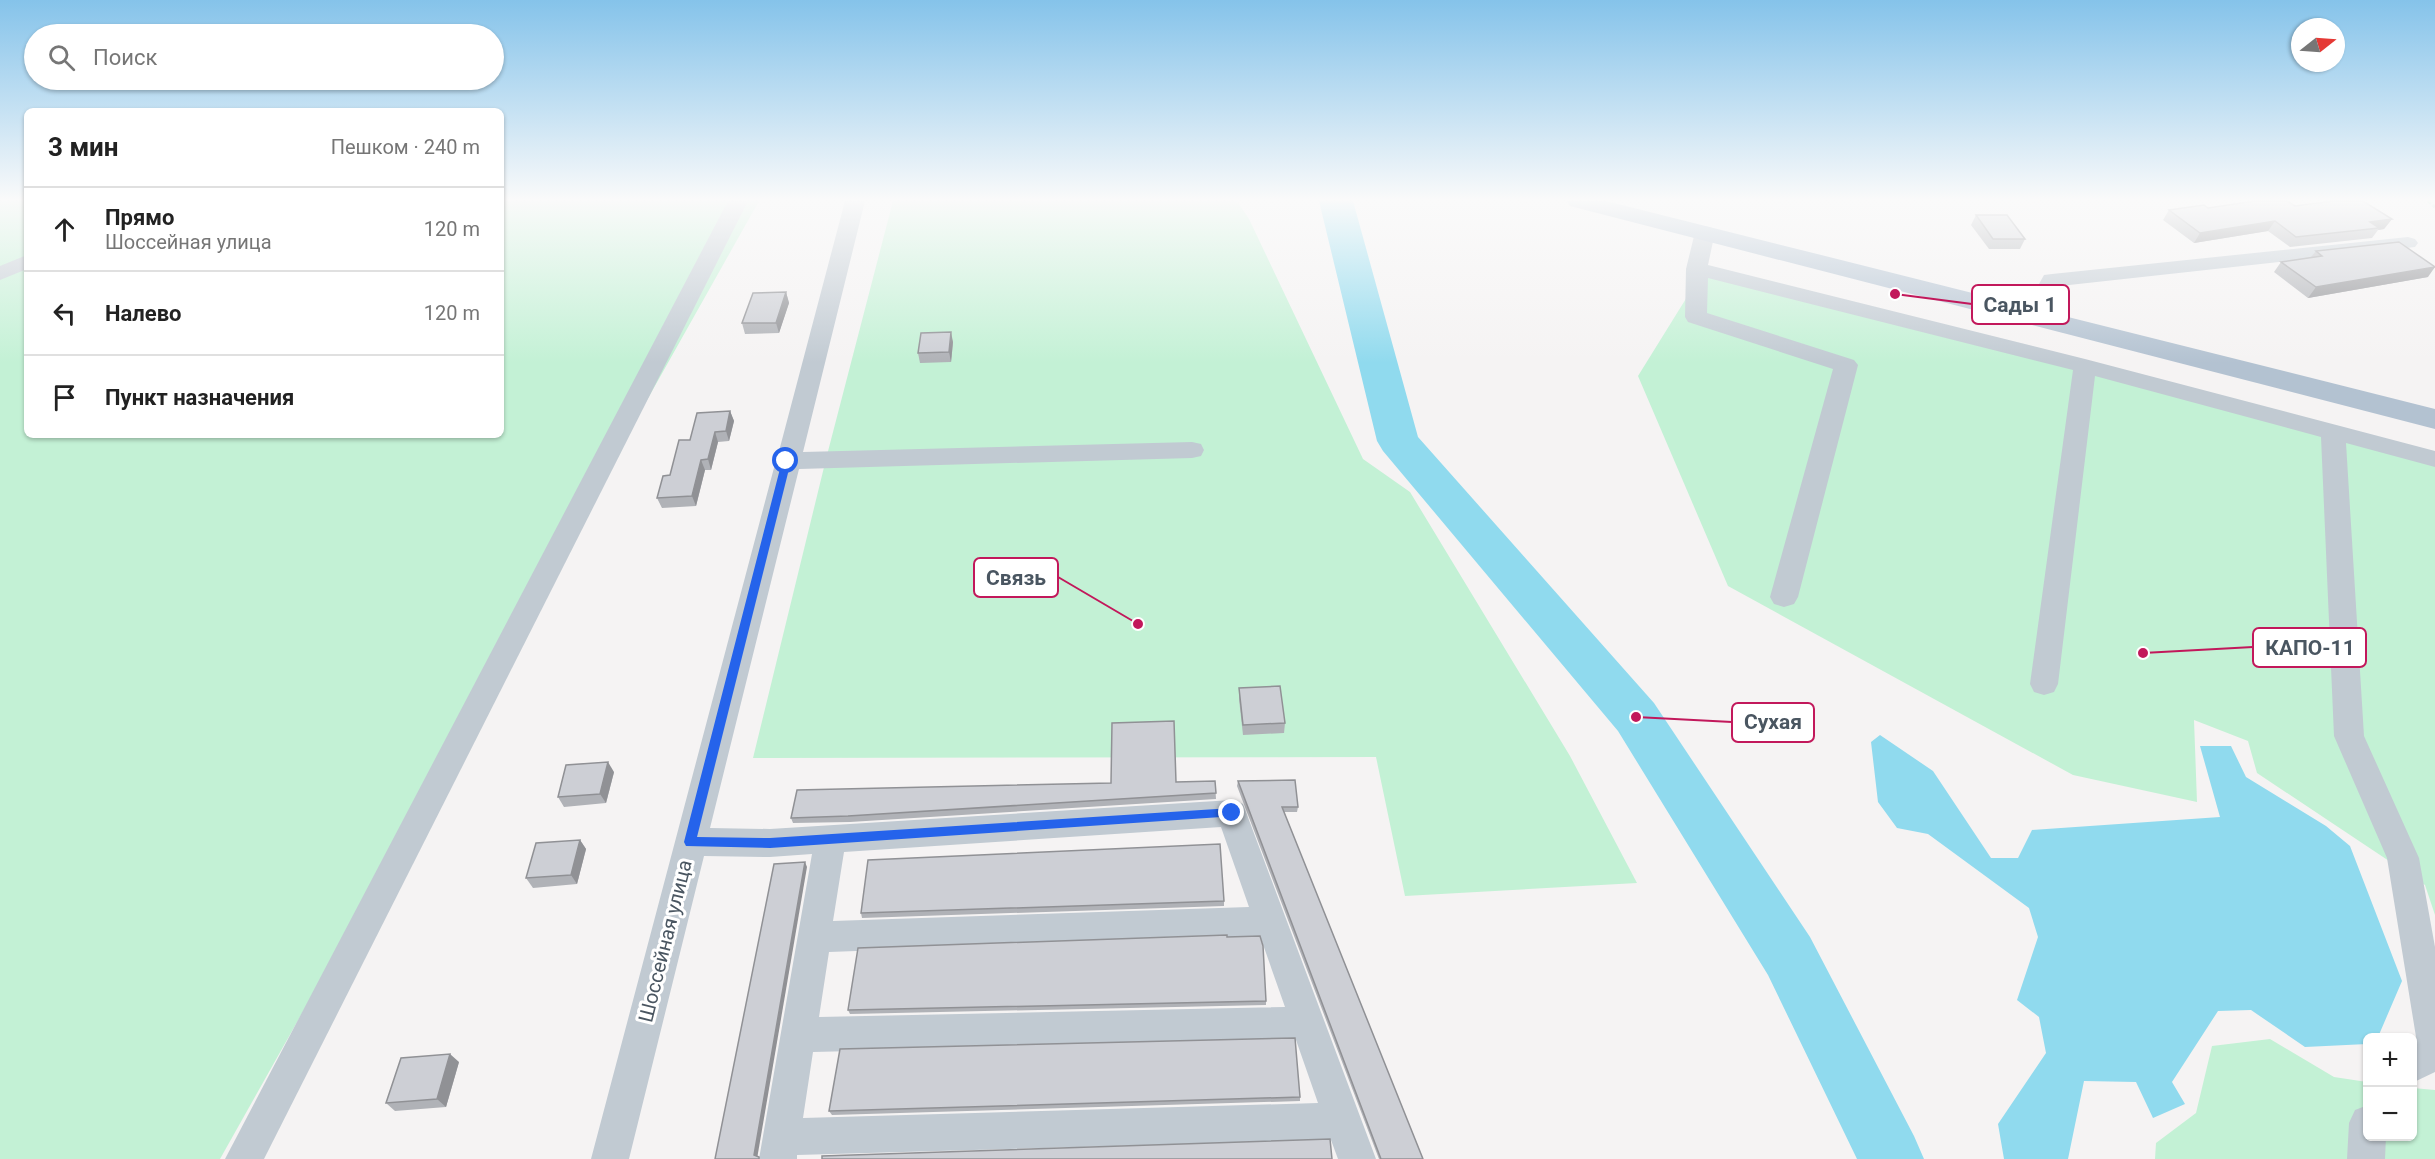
<!DOCTYPE html>
<html lang="ru">
<head>
<meta charset="utf-8">
<style>
  :root { --surface:#fff; --page:#f6f6f6; --text:#222; --muted:#767676; --line:#e0e0e0 }
  body { margin:0; font-family:Roboto,sans-serif; background:var(--page); color:var(--text) }
  .controls { position:absolute; right:18px; bottom:18px; display:grid; overflow:hidden; border-radius:9px; box-shadow:0 2px 4px #0004 }
  .controls button { width:54px; height:54px; display:grid; place-items:center; padding:0; border:0; border-bottom:2px solid var(--line); background:var(--surface); color:var(--text); font:30px sans-serif }
  .compass { position:absolute; left:2291px; top:18px; width:54px; height:54px; border-radius:50%; background:var(--surface); box-shadow:0 2px 4px #0004; rotate:73deg }
  .stop { position:absolute; width:18px; height:18px; margin:-14px; border:4px solid #2563eb; border-radius:50%; background:#fff }
  .stop.end { background:#2563eb; border-color:#fff; box-shadow:0 2px 6px #0008 }
  .list { margin:0; padding:0; list-style:none }
  h2 { display:flex; justify-content:space-between; align-items:center; height:78px; margin:0; padding:0 24px; font-size:26px }
  h2 small { font-size:20px; font-weight:400; color:var(--muted) }
  .list li { display:grid; grid-template-columns:39px 1fr auto; gap:18px; align-items:center; box-sizing:border-box; height:84px; padding:0 24px; border-top:2px solid var(--line) }
  .list b { display:block; font-size:22px; white-space:nowrap }
  .list p { margin:0; font-size:20px; white-space:nowrap; color:var(--muted) }
  .list em { font-size:20px; font-style:normal; color:var(--muted) }
  .icon { flex:none; width:33px; height:33px; fill:none; stroke:currentColor; stroke-width:2; stroke-linecap:round; stroke-linejoin:round }
  .map { position:relative; flex:none; width:2435px; height:1159px; overflow:hidden }
  .search { position:absolute; background:var(--surface); box-shadow:0 2px 4px #0004; left:24px; top:24px; width:480px; height:66px; display:flex; align-items:center; gap:15px; box-sizing:border-box; padding:0 21px; border-radius:33px; color:var(--muted); font-size:22px }
  .panel { position:absolute; background:var(--surface); box-shadow:0 2px 4px #0004; left:24px; top:108px; width:480px; height:330px; border-radius:9px }
  .map>svg:first-child { display:block }
</style>
</head>
<body>
<div class="map">
<svg width="2435" height="1159" viewBox="0 0 2435 1159">
  <rect width="100%" height="100%" fill="#f5f3f3"/>
  <g fill="#c3f1d5">
    <path d="M0,201H27V435H501V201H759L220,1159H0Z"/>
    <path d="M893,201H1237L1249,219L1363,459L1410,492L1570,756L1637,883L1405,896L1376,757L753,758L826,459Z"/>
    <path d="M1705,268L2435,465V915L2425,885L2257,773L2248,741L2194,720L2197,802L2073,775L1728,586L1638,376Z"/>
    <path d="M2270,1039L2334,1077L2367,1082L2368,1136H2412L2413,1088L2435,1090V1159H2155L2156,1143L2196,1113L2212,1046Z"/>
  </g>
  <path fill="#90daee" d="M1880,735L1933,771L1991,858H2018L2032,830L2220,817L2200,746H2231L2246,777L2326,826L2350,846L2402,981L2378,1037L2368,1038L2367,1044L2305,1047L2251,1010L2218,1011L2172,1082L2185,1104L2153,1118L2136,1082L2084,1081L2068,1159H2004L1998,1124L2046,1053L2039,1017L2017,1000L2038,937L2029,908L1928,834L1897,828L1878,802L1871,742Z"/>
  <g fill="none" stroke-linecap="round" stroke-linejoin="round">
    <path fill="#90daee" fill-rule="evenodd" d="M1319,201H1353L1418,437L1654,703L1810,937L1914,1136L1924,1159H1857L1768,975L1618,731L1383,451L1377,441Z"/>
    <path stroke="#7ad0a6" stroke-width="3" stroke-dasharray="4 2" stroke-linecap="butt" d="M2428,201L2435,207"/>
    <g fill="#c1cad2" fill-rule="evenodd">
      <path d="M728,201H748L264,1159H225Z"/>
      <path d="M845,201H865L803,452L1192,442L1201,444L1204,450L1201,456L1192,458L799,469L710,828L770,829L1232,800L1243,804L1376,1159H1338L1331,1140L797,1155V1159H759L812,854L770,857L704,856L629,1159H591L775,464L774,461L778,455ZM1221,827L1249,907L833,921L844,852ZM1260,936L1285,1007L819,1017L829,952ZM1296,1040L1318,1103L803,1118L813,1052Z"/>
      <path d="M1705,226L1712,228L1715,232L1708,265L2085,359L2435,451V467L2346,443L2364,736L2419,858L2435,947V1072L2412,1083V1046L2417,1043L2387,858L2334,736L2321,437L2095,376L2058,684L2054,692L2044,695L2034,692L2030,684L2073,370L1708,278L1707,313L1854,360L1858,365L1798,597L1794,604L1784,607L1774,604L1770,597L1833,369L1688,322L1685,317L1686,269L1695,232L1698,228Z"/>
      <path d="M2408,237L2415,239L2418,243L2415,247L2060,286L2040,321L2032,323L2024,321L2021,316L2044,275L2052,274Z"/>
      <path d="M27,255V269L0,280V266Z"/>
      <path d="M2368,1105V1136H2386L2385,1159H2347L2349,1123L2355,1110Z"/>
    </g>
    <path fill="#b3c2d1" fill-rule="evenodd" d="M1567,201H1606L2435,409V429L1570,206Z"/>
  </g>
  <g fill="#b0b2b7">
    <path d="M2295,206L2392,219L2384,229L2378,230L2372,238L2290,247L2268,231L2194,243L2163,220L2169,210L2208,208Z"/>
    <path d="M1976,215L2025,239L2020,249H1989L1971,225Z"/>
    <path d="M2316,251L2428,277L2308,298L2274,272L2281,262L2311,257Z"/>
    <path d="M786,292L789,303L779,333L745,334L742,323Z"/>
    <path d="M953,342L951,362L920,363L918,353Z"/>
    <path d="M730,411L734,421L729,441L718,442L711,470H705L696,506L662,508L657,498L690,440Z"/>
    <path d="M1239,688L1285,723L1284,733L1243,735L1239,699Z"/>
    <path d="M614,772L606,803L564,807L558,797Z"/>
    <path d="M1215,781L1216,799L850,822L793,823L791,818L1176,782Z"/>
    <path d="M1238,781L1298,807L1297,812H1284L1423,1159H1379L1237,786Z"/>
    <path d="M580,840L586,849L577,884L533,888L526,878Z"/>
    <path d="M1224,901V906L862,918L861,913Z"/>
    <path d="M1227,937L1266,1001V1005L850,1014L848,1010Z"/>
    <path d="M459,1062L446,1107L395,1111L386,1103Z"/>
    <path d="M1300,1097V1101L832,1115L829,1111Z"/>
  </g>
  <g fill="#909195">
    <path d="M2392,219L2384,229L2378,230L2379,228L2370,222Z"/>
    <path d="M2275,221L2268,231L2194,243L2200,233Z"/>
    <path d="M2435,267L2428,277L2308,298L2316,287Z"/>
    <path d="M786,292L789,303L779,333L776,323Z"/>
    <path d="M951,332L953,342L951,362L949,352Z"/>
    <path d="M730,411L734,421L729,441L726,431Z"/>
    <path d="M715,432L718,442L711,470L708,459Z"/>
    <path d="M701,460L705,470L696,506L692,496Z"/>
    <path d="M608,762L614,772L606,803L600,794Z"/>
    <path d="M580,840L586,849L577,884L571,875Z"/>
    <path d="M805,862L807,867L757,1159L754,1155Z"/>
    <path d="M450,1054L459,1062L446,1107L437,1099Z"/>
  </g>
  <g fill="#cdcfd5" stroke="#909195" stroke-width="1.5">
    <path d="M2255,201H2287L2295,206L2333,201H2363L2392,219L2370,222L2379,228L2296,237L2275,221L2200,233L2169,210L2204,205L2208,208Z"/>
    <path d="M1976,215H2007L2025,239H1993Z"/>
    <path d="M2399,242L2435,267L2316,287L2281,262L2322,256L2316,251Z"/>
    <path d="M786,292L776,323H742L753,293Z"/>
    <path d="M951,332L949,352L918,353L921,333Z"/>
    <path d="M730,411L726,431L715,432L708,459L701,460L692,496L657,498L663,476L670,475L679,440H690L697,413Z"/>
    <path d="M1280,686L1285,723L1243,725L1239,688Z"/>
    <path d="M1174,721L1176,782L1215,781L1216,793L848,816L791,818L797,790L1111,783L1112,723Z"/>
    <path d="M608,762L600,794L558,797L566,765Z"/>
    <path d="M1295,780L1298,807H1282L1423,1159H1381L1238,781Z"/>
    <path d="M580,840L571,875L526,878L536,843Z"/>
    <path d="M1220,844L1224,901L861,913L868,860Z"/>
    <path d="M805,862L754,1155L759,1157V1159H715L774,864Z"/>
    <path d="M1227,935V937L1260,936L1263,946L1266,1001L848,1010L858,948Z"/>
    <path d="M1295,1038L1300,1097L829,1111L840,1049Z"/>
    <path d="M450,1054L437,1099L386,1103L401,1058Z"/>
    <path d="M1330,1139L1332,1159H822V1156Z"/>
  </g>
  <linearGradient id="sky" x2="0" y2="1"><stop stop-color="#85c3ea"/><stop offset="0.55" stop-color="#fafafa"/><stop offset="1" stop-color="#fafafa" stop-opacity="0"/></linearGradient>
  <rect width="2435" height="363" fill="url(#sky)"/>
  <path fill="#2563eb" d="M786,458L791,461L697,837L770,838L1232,808L1238,813L1236,816L770,848L686,846L684,842L782,461Z"/>
  <g text-anchor="middle" dominant-baseline="central" stroke-width="6" stroke-linejoin="round" paint-order="stroke">
    <g font-size="20" fill="#4a5661" stroke="#fff">
      <text transform="translate(665 941) rotate(-76)">Шоссейная улица</text>
    </g>
  </g>
  <path fill="none" stroke="#c2185b" stroke-width="2" d="M1895 294L1972 304M1138 624L1058 577M2143 653L2253 647M1636 717L1732 722"/>
  <g fill="#c2185b" stroke="#fff" stroke-width="2">
    <circle cx="1895" cy="294" r="6"/>
    <circle cx="1138" cy="624" r="6"/>
    <circle cx="2143" cy="653" r="6"/>
    <circle cx="1636" cy="717" r="6"/>
  </g>
  <g fill="#fff" stroke="#c2185b" stroke-width="2">
    <rect x="1972" y="285" width="97" height="39" rx="6"/>
    <rect x="974" y="558" width="84" height="39" rx="6"/>
    <rect x="2253" y="628" width="113" height="39" rx="6"/>
    <rect x="1732" y="703" width="82" height="39" rx="6"/>
  </g>
  <g font-size="21" text-anchor="middle" font-weight="bold" fill="#4a5661">
    <text x="2020" y="312">Сады 1</text>
    <text x="1016" y="585">Связь</text>
    <text x="2310" y="655">КАПО-11</text>
    <text x="1773" y="729">Сухая</text>
  </g>
</svg>
<div class="controls">
<button>+</button>
<button>−</button>
</div>
<svg class="compass" viewBox="-18 -18 36 36"><path d="M0-13l5 13h-10z" fill="#e53935"/><path d="M0 13l5-13h-10z" fill="#767676"/></svg>
<div class="stop" style="left:786px;top:461px"></div>
<div class="stop end" style="left:1232px;top:813px"></div>
<div class="search"><svg class="icon" aria-label="search" viewBox="0 0 24 24"><circle cx="10" cy="10" r="6"/><path d="M15 15l6 6"/></svg>Поиск</div>
<section class="panel">
<h2>3 мин<small>Пешком · 240 m</small></h2>
<ul class="list">
<li><svg class="icon" aria-label="ahead" viewBox="0 0 24 24"><path d="M12 20V5M6 11l6-6 6 6"/></svg><div><b>Прямо</b><p>Шоссейная улица</p></div><em>120 m</em></li>
<li><svg class="icon" aria-label="left" viewBox="0 0 24 24"><path d="M17 20v-9H6M10 6l-5 5 5 5"/></svg><div><b>Налево</b></div><em>120 m</em></li>
<li><svg class="icon" aria-label="arrive" viewBox="0 0 24 24"><path d="M6 21V4h12l-3 4 3 4H6"/></svg><div><b>Пункт назначения</b></div></li>
</ul>
</section>
</div>
</body>
</html>
